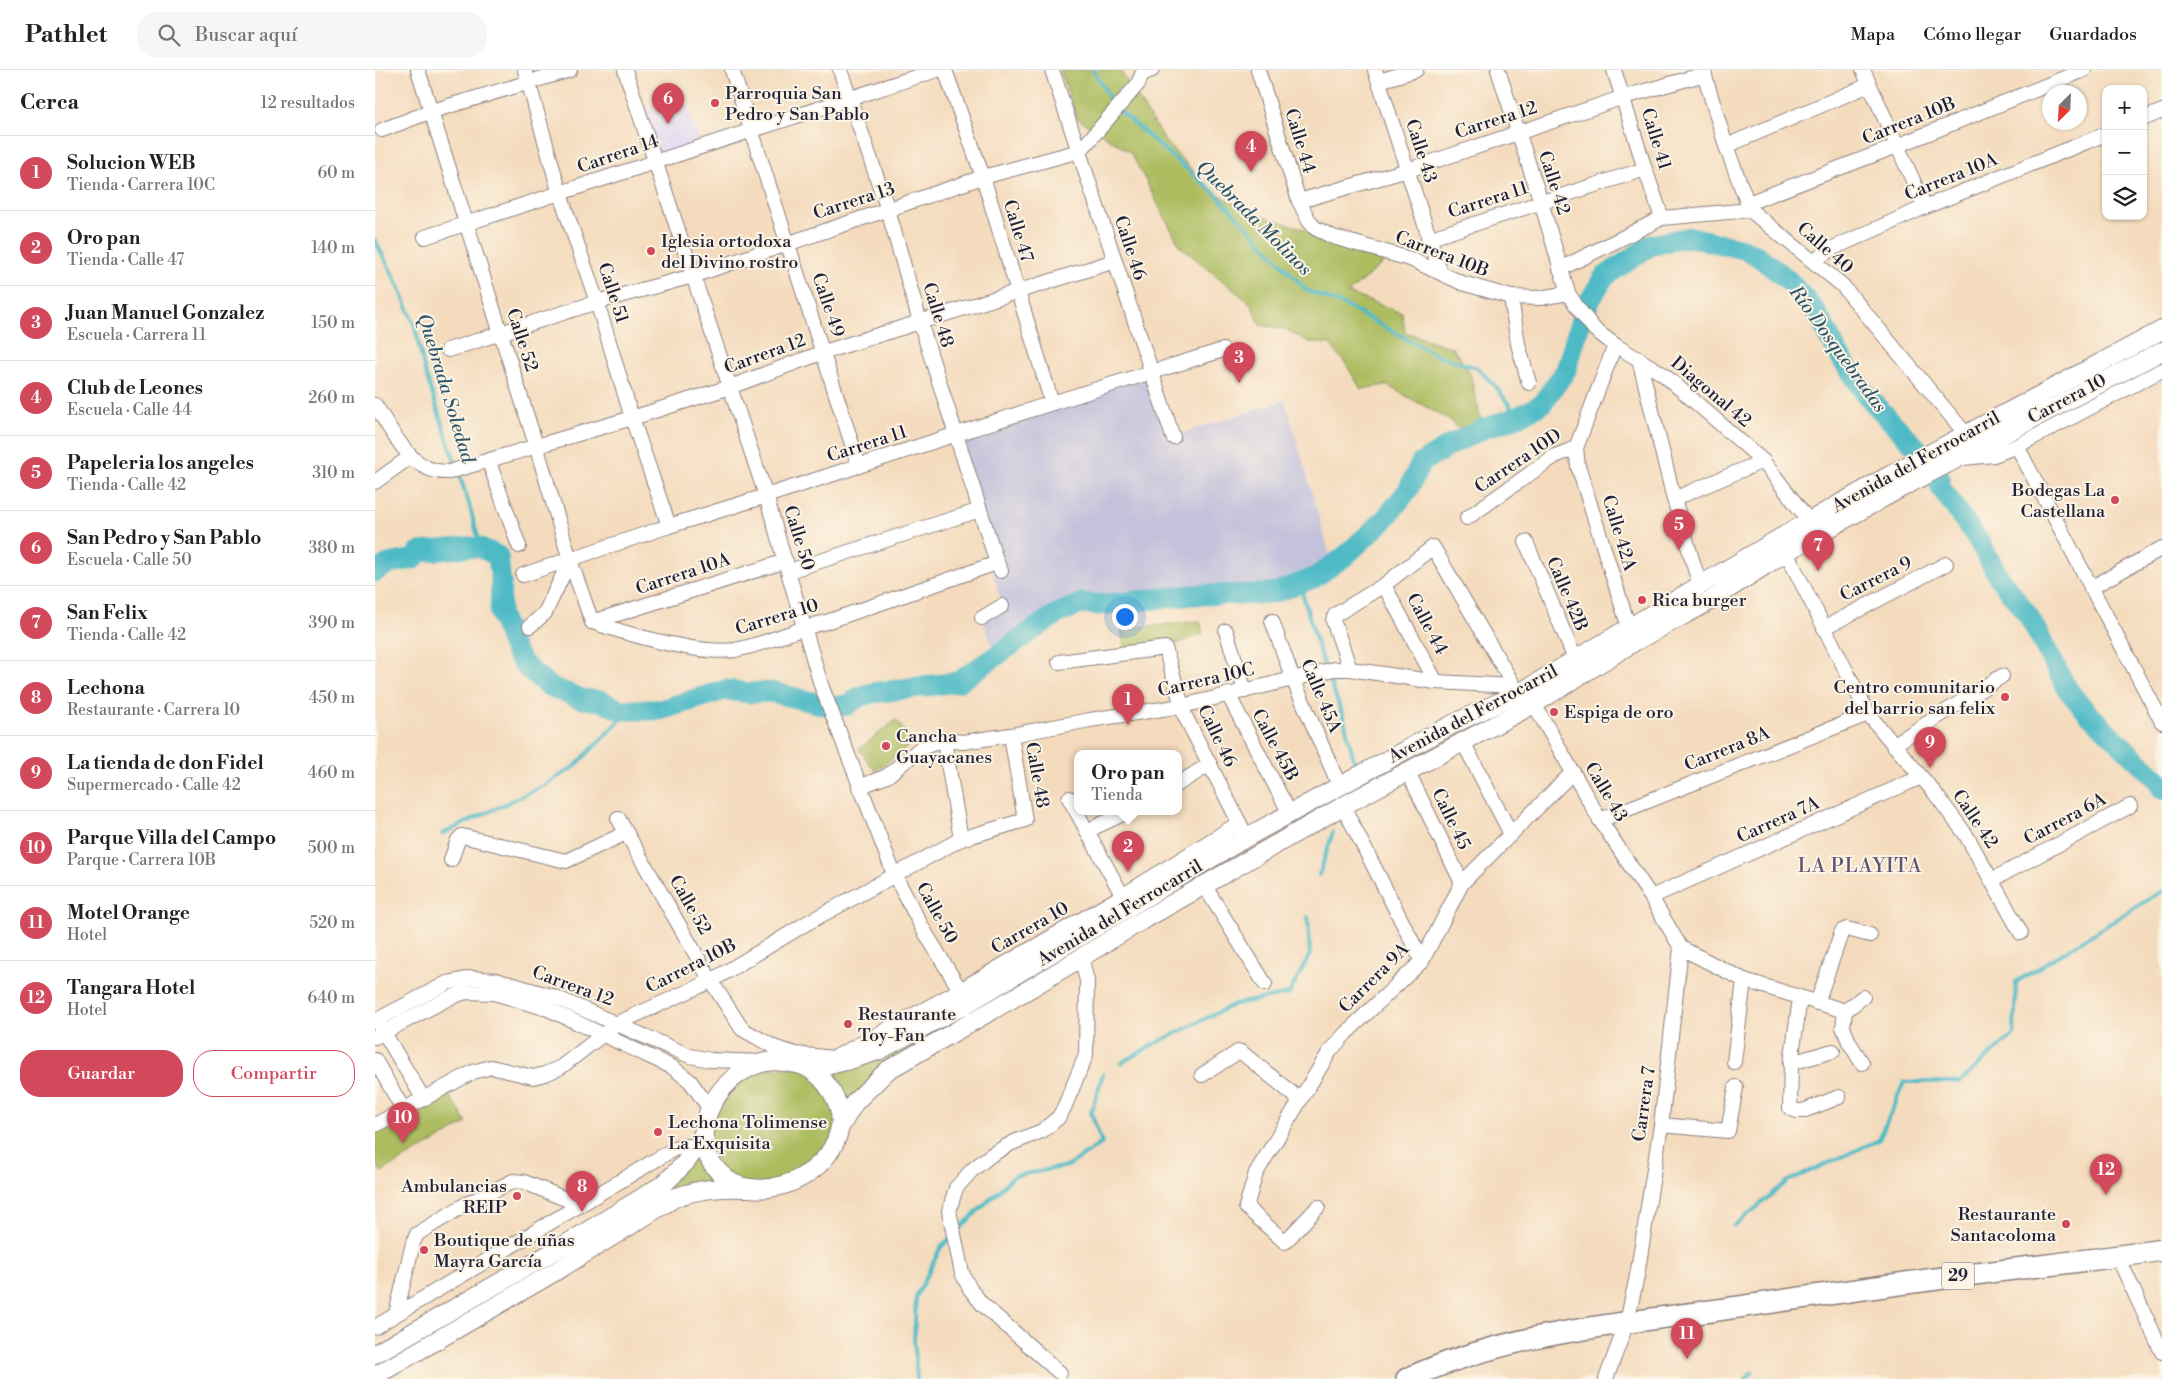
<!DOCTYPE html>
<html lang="es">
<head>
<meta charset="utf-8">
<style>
  :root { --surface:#fff; --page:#f6f6f6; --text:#202124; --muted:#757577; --line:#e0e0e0; --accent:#d1495b }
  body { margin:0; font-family:"Libre Bodoni",serif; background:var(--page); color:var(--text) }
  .controls { position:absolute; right:15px; top:15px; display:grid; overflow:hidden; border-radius:10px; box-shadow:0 1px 4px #0004 }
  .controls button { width:45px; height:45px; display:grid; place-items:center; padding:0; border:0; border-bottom:1px solid var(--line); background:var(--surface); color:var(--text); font:25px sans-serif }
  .compass { position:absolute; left:1667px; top:15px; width:45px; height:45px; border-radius:50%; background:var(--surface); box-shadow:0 1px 4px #0004; rotate:204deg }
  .you { position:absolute; left:749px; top:546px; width:18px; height:18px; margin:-12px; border:4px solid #fff; border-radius:50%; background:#1a73e8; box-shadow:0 0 0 8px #1a73e833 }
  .badge { display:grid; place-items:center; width:32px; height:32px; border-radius:50%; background:var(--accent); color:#fff; font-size:16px; font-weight:700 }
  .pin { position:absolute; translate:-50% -41px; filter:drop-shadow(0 1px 2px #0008) }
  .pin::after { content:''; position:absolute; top:26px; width:18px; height:15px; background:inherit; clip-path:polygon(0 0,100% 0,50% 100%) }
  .popup { position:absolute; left:699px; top:680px; width:108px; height:65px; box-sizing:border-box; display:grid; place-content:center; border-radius:10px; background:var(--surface); filter:drop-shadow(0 1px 4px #0005); font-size:16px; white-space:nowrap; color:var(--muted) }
  .popup b { font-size:19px; color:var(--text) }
  .popup::after { content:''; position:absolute; left:50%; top:100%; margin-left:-10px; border:10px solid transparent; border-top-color:var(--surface) }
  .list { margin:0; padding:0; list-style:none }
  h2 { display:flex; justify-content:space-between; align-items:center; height:65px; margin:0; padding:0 20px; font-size:21px }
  h2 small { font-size:16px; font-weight:400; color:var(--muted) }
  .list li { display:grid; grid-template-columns:32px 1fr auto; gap:15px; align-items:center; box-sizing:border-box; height:75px; padding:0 20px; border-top:1px solid var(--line) }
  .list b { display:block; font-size:19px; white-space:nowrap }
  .list p { margin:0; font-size:16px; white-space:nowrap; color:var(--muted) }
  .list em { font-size:16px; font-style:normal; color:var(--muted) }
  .actions { display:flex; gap:10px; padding:15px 20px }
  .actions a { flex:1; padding:11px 0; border:1px solid var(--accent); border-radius:20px; text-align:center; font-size:18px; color:var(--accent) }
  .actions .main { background:var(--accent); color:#fff }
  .icon { flex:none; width:28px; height:28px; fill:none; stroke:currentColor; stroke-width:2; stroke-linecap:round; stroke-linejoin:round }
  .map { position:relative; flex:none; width:1787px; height:1309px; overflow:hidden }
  header { display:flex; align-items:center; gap:30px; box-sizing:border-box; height:70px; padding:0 25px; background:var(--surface); border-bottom:1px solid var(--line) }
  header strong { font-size:24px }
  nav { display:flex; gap:28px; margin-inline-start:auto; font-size:18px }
  .search { width:350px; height:45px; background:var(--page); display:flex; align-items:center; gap:12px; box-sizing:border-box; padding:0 18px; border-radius:20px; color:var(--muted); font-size:19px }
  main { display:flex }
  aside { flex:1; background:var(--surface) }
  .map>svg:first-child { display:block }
</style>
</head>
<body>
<header>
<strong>Pathlet</strong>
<div class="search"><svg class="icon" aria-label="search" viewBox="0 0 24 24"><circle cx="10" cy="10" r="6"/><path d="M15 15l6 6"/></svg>Buscar aquí</div>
<nav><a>Mapa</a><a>Cómo llegar</a><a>Guardados</a></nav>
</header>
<main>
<aside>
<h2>Cerca<small>12 resultados</small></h2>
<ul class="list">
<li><span class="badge">1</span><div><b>Solucion WEB</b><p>Tienda · Carrera 10C</p></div><em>60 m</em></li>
<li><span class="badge">2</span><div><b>Oro pan</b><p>Tienda · Calle 47</p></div><em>140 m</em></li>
<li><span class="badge">3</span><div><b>Juan Manuel Gonzalez</b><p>Escuela · Carrera 11</p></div><em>150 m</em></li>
<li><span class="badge">4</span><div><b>Club de Leones</b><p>Escuela · Calle 44</p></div><em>260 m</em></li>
<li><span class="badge">5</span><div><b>Papeleria los angeles</b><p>Tienda · Calle 42</p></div><em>310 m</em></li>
<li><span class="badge">6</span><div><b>San Pedro y San Pablo</b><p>Escuela · Calle 50</p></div><em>380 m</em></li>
<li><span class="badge">7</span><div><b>San Felix</b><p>Tienda · Calle 42</p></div><em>390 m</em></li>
<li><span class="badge">8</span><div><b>Lechona</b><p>Restaurante · Carrera 10</p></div><em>450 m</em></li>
<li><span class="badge">9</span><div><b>La tienda de don Fidel</b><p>Supermercado · Calle 42</p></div><em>460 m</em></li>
<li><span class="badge">10</span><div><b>Parque Villa del Campo</b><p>Parque · Carrera 10B</p></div><em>500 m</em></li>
<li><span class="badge">11</span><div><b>Motel Orange</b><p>Hotel</p></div><em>520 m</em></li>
<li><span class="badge">12</span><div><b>Tangara Hotel</b><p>Hotel</p></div><em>640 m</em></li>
</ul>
<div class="actions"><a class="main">Guardar</a><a>Compartir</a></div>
</aside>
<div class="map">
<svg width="1787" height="1309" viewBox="0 0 1787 1309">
  <rect width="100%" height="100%" fill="#fcf5e5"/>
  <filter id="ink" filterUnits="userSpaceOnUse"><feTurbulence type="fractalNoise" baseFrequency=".02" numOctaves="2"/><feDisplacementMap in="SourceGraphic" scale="10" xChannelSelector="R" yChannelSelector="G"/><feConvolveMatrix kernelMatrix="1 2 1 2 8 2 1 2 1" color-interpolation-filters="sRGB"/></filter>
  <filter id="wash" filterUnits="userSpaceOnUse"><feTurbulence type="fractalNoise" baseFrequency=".0096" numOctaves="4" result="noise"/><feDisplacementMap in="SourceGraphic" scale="20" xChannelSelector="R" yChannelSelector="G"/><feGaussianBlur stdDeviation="1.12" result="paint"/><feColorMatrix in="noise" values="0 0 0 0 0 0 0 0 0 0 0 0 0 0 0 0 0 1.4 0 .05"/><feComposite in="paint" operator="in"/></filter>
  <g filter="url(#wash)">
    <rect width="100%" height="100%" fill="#f4dbbd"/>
    <path fill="#ded5f5" d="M310,27L326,77L281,91L264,41Z"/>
    <path fill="#c3c1db" d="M776,303L798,366L910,330L954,482L960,494L939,508L902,522L864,525H818L724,535L707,533L680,545L621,586L607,548L627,536L582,364Z"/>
    <g fill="#acbc5f" stroke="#676f4d">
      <path d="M685,0H745L790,71L836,120L874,142L926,158L1009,192L973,223L1027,243L1030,262L1078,278L1095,303L1107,355L1082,358L1075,350L1011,315L986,319L970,293L955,274L933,272L910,259L885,255L876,234L805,176L756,83L702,48Z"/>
      <path d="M825,551L828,564L790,578L750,582L746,559Z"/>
      <path d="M521,650L538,673L500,701L484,679Z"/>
      <path d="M593,933L605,947L513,1000L443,1095L376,1118L283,1137L329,1060L370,999L431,997Z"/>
      <path d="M69,1017L92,1053L6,1102L0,1092V1055Z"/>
    </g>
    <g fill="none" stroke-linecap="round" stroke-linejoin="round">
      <g stroke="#4dbac6" stroke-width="4">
        <path d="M718,0L740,37L842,125L931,220L971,236L1063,286L1102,298L1121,317L1143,347"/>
        <path d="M0,170L25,219L40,257L50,302L94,434L106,478"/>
        <path d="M924,512L945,584L969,649L979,691"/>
        <path d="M67,764L168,716L199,697L256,639"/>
        <path d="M944,805L958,762"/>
        <path d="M746,993L781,973L860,934L914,924L935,884L933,847"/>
        <path d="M1359,1156L1413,1111L1504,1070L1529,1012H1585L1639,964L1641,912L1787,821"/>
        <path d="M581,1162L639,1106L693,1096L727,1073L716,1043L728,1004"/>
        <path d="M542,1309L539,1271L541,1227L566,1177L576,1167"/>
        <path d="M1371,1309L1377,1302"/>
      </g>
      <path stroke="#4dbac6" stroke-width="21" d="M0,502L13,494L39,489L44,482L94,477L106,478L123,486L126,513L125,543L140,582L152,598L174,616L207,629L226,631L246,640H285L350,620L375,623L396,622L458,637L472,635L484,627L497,623L583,612L680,545L707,533L724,535L818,525L883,524L902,522L939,508L969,487L1009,450L1033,420L1046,393L1077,374L1110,358L1143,347L1167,334L1191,300L1205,253L1215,230L1229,207L1276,175L1315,167L1368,179L1383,186L1413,210L1441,242L1463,283L1492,326L1562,399L1566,418L1603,470L1625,509L1653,545L1693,620L1710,640L1784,711L1787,719"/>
    </g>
  </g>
  <g filter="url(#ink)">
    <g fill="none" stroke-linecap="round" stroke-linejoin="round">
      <g stroke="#8b7e7c" stroke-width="16">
        <g id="minor">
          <path d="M43,0L161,375L195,490L217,552"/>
          <path d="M150,0L185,124L222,232L257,348L294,456"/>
          <path d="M250,0L391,426L446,615L519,804L548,859L593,933"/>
          <path d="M357,0L484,396"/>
          <path d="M465,0L513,140L545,252L622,493L626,501"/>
          <path d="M570,0L608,107L677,333"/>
          <path d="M677,0L798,367"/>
          <path d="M883,0L924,131L934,151L940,158L958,167L1035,189L1087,213L1136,227L1165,228L1193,223"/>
          <path d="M1000,0L1065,201"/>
          <path d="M1123,0L1166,132L1193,223L1202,237L1220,260L1240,275L1288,304L1388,391L1434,451"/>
          <path d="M1239,0L1270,99L1287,148"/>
          <path d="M1328,0L1351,76L1375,140L1467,215L1590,363"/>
          <path d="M1488,0L1550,137"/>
          <path d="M1004,11L1041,0"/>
          <path d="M1768,49L1787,41"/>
          <path d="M7,60L57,41L195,0"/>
          <path d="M1351,76L1494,15"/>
          <path d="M924,131L1033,100L1249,27L1330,4"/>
          <path d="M1373,133L1522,76L1709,0"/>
          <path d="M50,167L562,0"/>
          <path d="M1053,169L1270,99"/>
          <path d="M1439,191L1456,179L1550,137L1731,64"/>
          <path d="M1185,199L1287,148L1375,140"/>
          <path d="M1136,227L1143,274L1154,313"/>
          <path d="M73,280L222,232L318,206L608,107L705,81L763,14L767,4L777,0"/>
          <path d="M1264,289L1299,429L1325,516"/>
          <path d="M0,335C19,363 36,404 74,402L257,348L355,317L449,282L740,191"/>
          <path d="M1642,376L1787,652"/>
          <path d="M1201,378L1203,396L1254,558"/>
          <path d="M1588,388L1619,385L1642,376L1787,300"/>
          <path d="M114,392L144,476"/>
          <path d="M0,412L35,387"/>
          <path d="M1299,429L1388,391"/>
          <path d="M1092,448L1180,386L1201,378L1240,275"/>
          <path d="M1151,472L1200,589"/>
          <path d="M1411,482L1493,644L1559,722L1591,765L1646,863"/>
          <path d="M414,501L605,440"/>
          <path d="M148,505L294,456L391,426L677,333L848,280"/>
          <path d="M1009,515L1061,612"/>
          <path d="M1716,518L1787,478"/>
          <path d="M607,548L627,536"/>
          <path d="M897,551L918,609L964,715"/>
          <path d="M217,552C252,564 324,585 360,580C392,574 420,559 451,552L622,493"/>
          <path d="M217,552L411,491"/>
          <path d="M155,556L170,543L195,490"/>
          <path d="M1449,558L1571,494"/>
          <path d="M851,561L870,621"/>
          <path d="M684,592L790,578L810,646L868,760"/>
          <path d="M975,599L958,550L960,545L1009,515L1058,477L1139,616L1144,620"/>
          <path d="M853,624L915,744"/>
          <path d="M1159,634L1225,750L1276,827L1306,878L1286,1055L1262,1206L1252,1252L1231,1309"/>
          <path d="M569,670L586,769"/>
          <path d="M1088,672L1136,764"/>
          <path d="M1518,675L1627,606"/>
          <path d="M1033,702L1087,813"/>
          <path d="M803,714L835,694"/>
          <path d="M484,717L512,706L546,678L569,670L588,672L636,665L715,650L807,636L959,599H975L1061,612L1139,616"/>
          <path d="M694,728L752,834"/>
          <path d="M968,736L1047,891"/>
          <path d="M243,748L336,911L367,959L401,978L420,984L459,988L585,920L747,826L864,753"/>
          <path d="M1225,750L1493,644"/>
          <path d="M712,761L754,741"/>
          <path d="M76,790L83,770L87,766L191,791L251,763"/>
          <path d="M1617,810L1755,736"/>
          <path d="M829,815L890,914"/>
          <path d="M1276,827L1546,707"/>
          <path d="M1306,878L1369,910L1470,941L1488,927"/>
          <path d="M1425,928L1416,993L1415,1038L1422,1041H1428L1464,1027"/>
          <path d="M1442,933L1467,861L1472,859L1495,865"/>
          <path d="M1470,941L1468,957L1474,972L1487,993"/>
          <path d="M0,951L72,913L96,908L121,910L180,927L315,986L336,990L386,992"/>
          <path d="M5,956L48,1028"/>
          <path d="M0,967L74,928L91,922L119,923L173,939L297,997L315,1011L335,1039"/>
          <path d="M0,990L28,1039"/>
          <path d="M1359,992L1369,910"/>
          <path d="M1416,993L1458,981"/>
          <path d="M827,1005L863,982H866L924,1029"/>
          <path d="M0,1055L98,1002L116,997L158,1007L170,1004L186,997L243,953L336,911L432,853L586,769L650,750L636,665"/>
          <path d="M1286,1055L1353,1061L1361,1017"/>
          <path d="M943,1137L910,1172L871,1137L881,1103L955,981L971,963L1047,891L1087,813L1198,702"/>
          <path d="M1743,1187L1787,1282"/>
          <path d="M21,1244L38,1173L42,1164L88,1136L138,1111L149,1112L205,1135"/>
          <path d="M0,1257L299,1079L311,1076L322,1077"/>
          <path d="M685,1303L607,1234L595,1219L587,1203L574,1141L581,1118L597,1100L616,1085L637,1073L667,1061L683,1048L689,1038L711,985L712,911L706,886"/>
        </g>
      </g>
      <g stroke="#8b7e7c" stroke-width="20">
        <g id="major">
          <path d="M398,991C409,992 421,992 431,997C451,1007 469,1035 465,1057C457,1097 413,1123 375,1118C363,1117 353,1111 345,1103C304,1063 348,995 398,991Z"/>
          <path d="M431,997L442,998L475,990L503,981L593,933L872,767L1078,654L1146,622L1403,469L1524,400L1787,260"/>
          <path d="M465,1057L480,1032L513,1000L656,918L763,853L968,736L1159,634L1259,572L1333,532L1411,482L1528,417L1787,281"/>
          <path d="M0,1284L188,1176L289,1114L310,1093L322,1077L329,1061"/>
          <path d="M0,1306L183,1200L301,1127C327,1118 349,1117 376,1118"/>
        </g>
      </g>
      <g stroke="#8b7e7c" stroke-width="24">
        <path id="highway" d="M1032,1309C1127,1265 1233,1255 1336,1241C1413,1230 1491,1218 1569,1208C1642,1198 1714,1191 1787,1180"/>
      </g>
      <use href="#minor" stroke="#fff" stroke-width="14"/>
      <use href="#major" stroke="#fff" stroke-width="18"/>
      <use href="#highway" stroke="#fff" stroke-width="21"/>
    </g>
  </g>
  <g fill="#d1495b" stroke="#fcf5e5" stroke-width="2">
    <circle cx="340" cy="33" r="5"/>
    <circle cx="276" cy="181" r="5"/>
    <circle cx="1740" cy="430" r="5"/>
    <circle cx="1267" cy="530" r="5"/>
    <circle cx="1630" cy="627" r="5"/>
    <circle cx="1179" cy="642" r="5"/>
    <circle cx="511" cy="676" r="5"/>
    <circle cx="473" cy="954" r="5"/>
    <circle cx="283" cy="1062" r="5"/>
    <circle cx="142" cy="1126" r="5"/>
    <circle cx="1691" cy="1154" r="5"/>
    <circle cx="49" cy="1180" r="5"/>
  </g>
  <g text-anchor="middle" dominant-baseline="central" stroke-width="4" stroke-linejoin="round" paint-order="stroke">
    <rect fill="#fcf5e5" stroke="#63616e" stroke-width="1" x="1567" y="1192.5" width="32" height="27" rx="4"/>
    <g font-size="16" font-weight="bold" fill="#22223b">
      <text x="1583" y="1206">29</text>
    </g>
    <g font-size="18" fill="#22223b" stroke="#fcf5e5" text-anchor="start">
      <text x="350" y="23">Parroquia San<tspan x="350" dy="21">Pedro y San Pablo</tspan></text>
      <text x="286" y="171">Iglesia ortodoxa<tspan x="286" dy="21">del Divino rostro</tspan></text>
      <text x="1730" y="420" text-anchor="end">Bodegas La<tspan x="1730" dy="21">Castellana</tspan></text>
      <text x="1277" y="530">Rica burger</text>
      <text x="1620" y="617" text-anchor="end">Centro comunitario<tspan x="1620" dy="21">del barrio san felix</tspan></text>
      <text x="1189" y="642">Espiga de oro</text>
      <text x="521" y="666">Cancha<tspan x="521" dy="21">Guayacanes</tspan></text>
      <text x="483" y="944">Restaurante<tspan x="483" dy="21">Toy-Fan</tspan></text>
      <text x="293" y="1052">Lechona Tolimense<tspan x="293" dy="21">La Exquisita</tspan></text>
      <text x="132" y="1116" text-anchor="end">Ambulancias<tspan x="132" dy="21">REIP</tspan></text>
      <text x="1681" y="1144" text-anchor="end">Restaurante<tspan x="1681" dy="21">Santacoloma</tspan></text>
      <text x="59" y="1170">Boutique de uñas<tspan x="59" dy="21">Mayra García</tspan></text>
    </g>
    <g font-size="18" fill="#22223b" stroke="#fcf5e5">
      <text transform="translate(1121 50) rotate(-18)">Carrera 12</text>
      <text transform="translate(1534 51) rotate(-22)">Carrera 10B</text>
      <text transform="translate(1281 69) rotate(73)">Calle 41</text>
      <text transform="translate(925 71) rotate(73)">Calle 44</text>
      <text transform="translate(1046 81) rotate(72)">Calle 43</text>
      <text transform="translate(243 84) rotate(-19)">Carrera 14</text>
      <text transform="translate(1576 107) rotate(-22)">Carrera 10A</text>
      <text transform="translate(1179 113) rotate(72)">Calle 42</text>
      <text transform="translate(1113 130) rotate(-18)">Carrera 11</text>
      <text transform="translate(479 131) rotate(-18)">Carrera 13</text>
      <text transform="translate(643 161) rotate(73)">Calle 47</text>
      <text transform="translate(755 178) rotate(72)">Calle 46</text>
      <text transform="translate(1450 178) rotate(41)">Calle 40</text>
      <text transform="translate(1067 184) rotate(21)">Carrera 10B</text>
      <text transform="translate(238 223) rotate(72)">Calle 51</text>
      <text transform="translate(453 235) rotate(71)">Calle 49</text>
      <text transform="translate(563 245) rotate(73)">Calle 48</text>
      <text transform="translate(147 270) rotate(72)">Calle 52</text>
      <text transform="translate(390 284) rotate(-20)">Carrera 12</text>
      <text transform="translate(1336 322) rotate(40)">Diagonal 42</text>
      <text transform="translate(1692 329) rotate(-28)">Carrera 10</text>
      <text transform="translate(492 374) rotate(-18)">Carrera 11</text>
      <text transform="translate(1143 391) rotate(-34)">Carrera 10D</text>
      <text transform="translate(1541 392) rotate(-29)">Avenida del Ferrocarril</text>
      <text transform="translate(1244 463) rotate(73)">Calle 42A</text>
      <text transform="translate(424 468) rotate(73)">Calle 50</text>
      <text transform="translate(308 504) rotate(-18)">Carrera 10A</text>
      <text transform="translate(1501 509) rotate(-27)">Carrera 9</text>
      <text transform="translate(1192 524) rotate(67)">Calle 42B</text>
      <text transform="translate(402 547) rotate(-17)">Carrera 10</text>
      <text transform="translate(1052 554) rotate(62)">Calle 44</text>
      <text transform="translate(831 610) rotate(-13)">Carrera 10C</text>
      <text transform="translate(946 626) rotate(67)">Calle 45A</text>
      <text transform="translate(1098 644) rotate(-28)">Avenida del Ferrocarril</text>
      <text transform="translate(842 666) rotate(64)">Calle 46</text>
      <text transform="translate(900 675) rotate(62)">Calle 45B</text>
      <text transform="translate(1352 679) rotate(-22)">Carrera 8A</text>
      <text transform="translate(662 705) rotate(80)">Calle 48</text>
      <text transform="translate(1231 722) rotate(59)">Calle 43</text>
      <text transform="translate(1076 749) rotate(64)">Calle 45</text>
      <text transform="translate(1600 749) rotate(56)">Calle 42</text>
      <text transform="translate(1690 749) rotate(-28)">Carrera 6A</text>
      <text transform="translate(1403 750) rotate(-24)">Carrera 7A</text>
      <text transform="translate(315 835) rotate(60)">Calle 52</text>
      <text transform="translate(562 843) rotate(61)">Calle 50</text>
      <text transform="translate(745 843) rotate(-31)">Avenida del Ferrocarril</text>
      <text transform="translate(655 858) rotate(-30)">Carrera 10</text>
      <text transform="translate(316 896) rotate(-27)">Carrera 10B</text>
      <text transform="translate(999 908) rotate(-45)">Carrera 9A</text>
      <text transform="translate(198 916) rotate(20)">Carrera 12</text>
      <text transform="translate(1269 1034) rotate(-82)">Carrera 7</text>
    </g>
    <g font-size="19" font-style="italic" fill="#31576c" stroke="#fcf5e5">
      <text transform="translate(879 148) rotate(45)">Quebrada Molinos</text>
      <text transform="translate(1463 279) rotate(54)">Río Dosquebradas</text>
      <text transform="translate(71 318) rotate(73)">Quebrada Soledad</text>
    </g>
    <g font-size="19" letter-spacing="1" fill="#615373" stroke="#fcf5e5">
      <text x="1485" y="796">LA PLAYITA</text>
    </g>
  </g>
</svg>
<div class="controls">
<button>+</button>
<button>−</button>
<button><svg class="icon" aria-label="layers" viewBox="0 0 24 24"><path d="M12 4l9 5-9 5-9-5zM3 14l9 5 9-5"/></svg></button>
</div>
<svg class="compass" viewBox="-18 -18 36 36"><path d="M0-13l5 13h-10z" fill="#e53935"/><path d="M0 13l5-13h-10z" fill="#757577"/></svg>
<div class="you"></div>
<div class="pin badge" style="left:753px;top:655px">1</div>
<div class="pin badge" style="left:753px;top:802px">2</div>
<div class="popup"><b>Oro pan</b>Tienda</div>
<div class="pin badge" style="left:864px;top:313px">3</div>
<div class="pin badge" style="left:876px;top:102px">4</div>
<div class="pin badge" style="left:1304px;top:480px">5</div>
<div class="pin badge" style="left:293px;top:54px">6</div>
<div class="pin badge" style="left:1443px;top:501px">7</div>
<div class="pin badge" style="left:207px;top:1142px">8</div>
<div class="pin badge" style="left:1555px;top:698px">9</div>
<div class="pin badge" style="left:28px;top:1073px">10</div>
<div class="pin badge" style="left:1312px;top:1289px">11</div>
<div class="pin badge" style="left:1731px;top:1125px">12</div>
</div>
</main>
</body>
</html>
